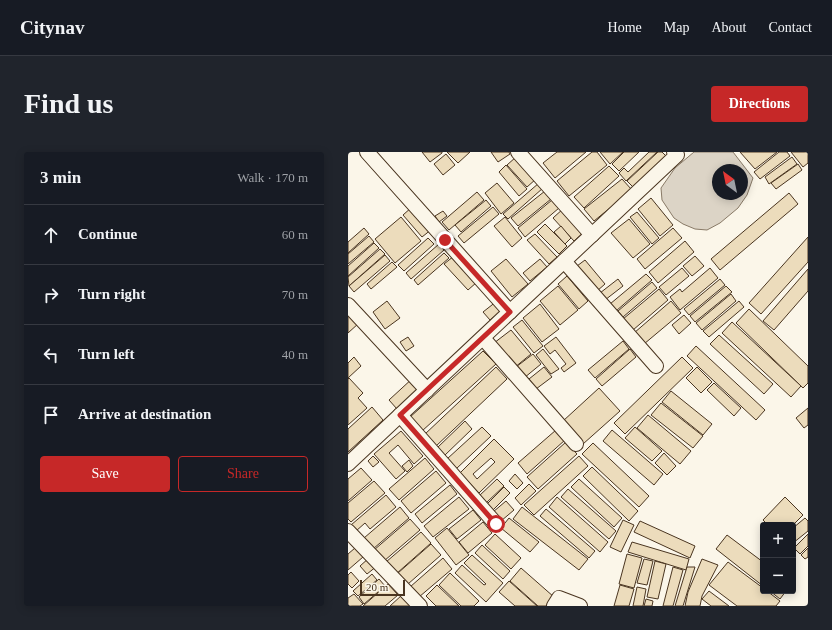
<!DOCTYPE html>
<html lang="en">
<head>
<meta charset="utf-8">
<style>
  :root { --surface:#171b24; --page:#20242c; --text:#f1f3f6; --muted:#9ea1a6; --line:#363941; --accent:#c62828 }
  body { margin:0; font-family:Georgia,serif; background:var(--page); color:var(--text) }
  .controls { position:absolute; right:12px; bottom:12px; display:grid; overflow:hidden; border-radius:4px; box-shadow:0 2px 10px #0003 }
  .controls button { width:36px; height:36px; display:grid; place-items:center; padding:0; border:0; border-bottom:1px solid var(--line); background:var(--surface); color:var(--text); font:20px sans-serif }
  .compass { position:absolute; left:364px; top:12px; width:36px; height:36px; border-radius:50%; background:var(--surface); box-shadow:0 2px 10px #0003; rotate:327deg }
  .scale { position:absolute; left:12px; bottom:10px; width:45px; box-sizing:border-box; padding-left:4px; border:2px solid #4a3520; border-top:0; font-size:11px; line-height:14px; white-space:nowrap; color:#4a3520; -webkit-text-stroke:3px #fbf6e9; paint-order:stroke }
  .stop { position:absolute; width:12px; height:12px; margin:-9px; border:3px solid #c62828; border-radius:50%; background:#fff }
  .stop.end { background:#c62828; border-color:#fff; box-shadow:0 1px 4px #0008 }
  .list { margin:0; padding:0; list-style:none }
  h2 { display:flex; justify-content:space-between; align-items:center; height:52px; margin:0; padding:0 16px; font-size:17px }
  h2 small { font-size:13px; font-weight:400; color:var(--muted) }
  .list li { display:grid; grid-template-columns:26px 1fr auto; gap:12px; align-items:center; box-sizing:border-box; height:60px; padding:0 16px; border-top:1px solid var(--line) }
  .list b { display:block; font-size:15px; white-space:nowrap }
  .list em { font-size:13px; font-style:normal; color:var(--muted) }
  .actions { display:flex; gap:8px; padding:12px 16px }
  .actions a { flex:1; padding:9px 0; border:1px solid var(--accent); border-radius:4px; text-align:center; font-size:14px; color:var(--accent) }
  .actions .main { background:var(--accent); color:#fff }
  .icon { flex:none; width:22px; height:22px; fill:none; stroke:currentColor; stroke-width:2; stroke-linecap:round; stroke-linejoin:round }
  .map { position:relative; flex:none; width:460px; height:454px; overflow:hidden; border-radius:4px }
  header { display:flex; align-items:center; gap:24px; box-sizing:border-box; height:56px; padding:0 20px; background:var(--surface); border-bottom:1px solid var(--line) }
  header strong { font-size:19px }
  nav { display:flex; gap:22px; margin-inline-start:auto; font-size:14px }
  .intro { display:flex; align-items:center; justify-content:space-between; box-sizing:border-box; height:96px; padding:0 24px }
  h1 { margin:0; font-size:28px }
  .button { padding:10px 18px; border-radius:4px; background:var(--accent); color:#fff; font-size:14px; font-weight:700 }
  main { display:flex; gap:24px; padding:0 24px }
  aside { flex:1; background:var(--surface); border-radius:4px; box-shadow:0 2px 10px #0003 }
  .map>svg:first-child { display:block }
</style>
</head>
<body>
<header>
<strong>Citynav</strong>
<nav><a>Home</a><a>Map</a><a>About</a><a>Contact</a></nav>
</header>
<div class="intro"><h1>Find us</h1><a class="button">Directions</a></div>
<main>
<aside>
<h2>3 min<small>Walk · 170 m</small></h2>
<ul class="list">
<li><svg class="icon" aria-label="ahead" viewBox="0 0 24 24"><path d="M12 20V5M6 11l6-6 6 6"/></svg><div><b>Continue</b></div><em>60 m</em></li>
<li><svg class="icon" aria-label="right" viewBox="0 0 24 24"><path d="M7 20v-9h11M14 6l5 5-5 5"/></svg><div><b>Turn right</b></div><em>70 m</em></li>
<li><svg class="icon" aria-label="left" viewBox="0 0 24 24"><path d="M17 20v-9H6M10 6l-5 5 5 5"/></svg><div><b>Turn left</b></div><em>40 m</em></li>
<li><svg class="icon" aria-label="arrive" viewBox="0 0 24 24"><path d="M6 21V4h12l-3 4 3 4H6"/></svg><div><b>Arrive at destination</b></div></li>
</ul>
<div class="actions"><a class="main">Save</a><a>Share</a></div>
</aside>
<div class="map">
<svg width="460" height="454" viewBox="0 0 460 454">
  <rect width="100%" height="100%" fill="#fbf6e9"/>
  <path fill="#dcd4c6" stroke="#887966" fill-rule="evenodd" d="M346,0H385L405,26L399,43L390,56L372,71L359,78L347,77L335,72L326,66L314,48L313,36L327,16ZM370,18H394V42H370Z"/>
  <g fill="#ecdcbc" stroke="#4a3520" fill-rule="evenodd">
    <path d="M74,0H94V1L82,10Z"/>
    <path d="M99,0H122L110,11Z"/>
    <path d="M143,0H161L162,2L150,10Z"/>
    <path d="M209,0H238L207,26L195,11Z"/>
    <path d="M244,0H249L259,13L221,44L209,29Z"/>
    <path d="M252,0H275L262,12Z"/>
    <path d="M276,0H291L271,19L264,12Z"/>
    <path d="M301,0H309L278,29L271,21L276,16L280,20Z"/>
    <path d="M310,0H314L319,5L286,36L279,29Z"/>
    <path d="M392,0H429L407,17Z"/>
    <path d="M431,0H439L442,4L412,27L406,20Z"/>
    <path d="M443,0H460V11L455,15Z"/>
    <path d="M98,2L107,13L95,23L86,12Z"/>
    <path d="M168,5L188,27L179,35L159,13Z"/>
    <path d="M444,5L449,12L421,32L417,25Z"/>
    <path d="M450,12L454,18L428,37L423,31Z"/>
    <path d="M158,13L179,37L171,44L151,20Z"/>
    <path d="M261,14L271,24L236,56L226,45Z"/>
    <path d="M274,27L284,38L246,69L236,57Z"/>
    <path d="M149,31L166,51L153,62L137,41Z"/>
    <path d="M191,31L195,36L160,67L155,62Z"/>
    <path d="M197,39L203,47L170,74L163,66Z"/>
    <path d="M129,40L136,48L101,78L94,70Z"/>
    <path d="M441,41L450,52L372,118L363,107Z"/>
    <path d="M303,46L325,73L312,84L290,57Z"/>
    <path d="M138,48L143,54L113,80L107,73Z"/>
    <path d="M204,48L211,56L177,85L170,76Z"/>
    <path d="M64,55L84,77L74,85L55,63Z"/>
    <path d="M145,55L151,62L116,91L110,84Z"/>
    <path d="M216,56L237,79L226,89L205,66Z"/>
    <path d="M95,59L99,64L91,70L87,64Z"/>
    <path d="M289,60L311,86L304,92L282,65Z"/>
    <path d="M53,65L73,89L47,111L27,87Z"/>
    <path d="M157,65L174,86L164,95L146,74Z"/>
    <path d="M281,67L302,92L285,106L263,81Z"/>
    <path d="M197,72L219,94L211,102L189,80Z"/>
    <path d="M213,74L223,86L217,92L206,80Z"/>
    <path d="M16,76L21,82L0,101V90Z"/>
    <path d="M325,76L334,86L297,117L289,107Z"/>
    <path d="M187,82L209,105L201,112L179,88Z"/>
    <path d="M21,84L26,90L0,112V102Z"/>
    <path d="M460,85V110L413,162L401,151Z"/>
    <path d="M80,86L86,92L56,119L50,113Z"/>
    <path d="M337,89L346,100L310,131L301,120Z"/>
    <path d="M26,91L31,96L0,124V114Z"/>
    <path d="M91,92L96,98L63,127L58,121Z"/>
    <path d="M32,97L37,102L1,134L0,125Z"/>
    <path d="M96,101L101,106L70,133L66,128Z"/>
    <path d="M37,103L42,109L6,140L1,134Z"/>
    <path d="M106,104L129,130L120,138L96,112Z"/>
    <path d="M347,104L356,114L344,124L335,114Z"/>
    <path d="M158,107L180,132L164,145L143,119Z"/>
    <path d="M192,107L199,115L182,129L175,121Z"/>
    <path d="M237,108L257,132L249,139L229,114Z"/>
    <path d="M44,110L49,115L23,137L19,132Z"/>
    <path d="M334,116L341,124L318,143L311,135Z"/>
    <path d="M362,116L370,126L332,158L322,145L332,137L334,140Z"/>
    <path d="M460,117V139L426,178L415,169Z"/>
    <path d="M298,122L304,128L268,159L262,152Z"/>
    <path d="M219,124L240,149L231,157L210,132Z"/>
    <path d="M270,127L275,134L257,148L252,141Z"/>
    <path d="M372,127L377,133L341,163L336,157Z"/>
    <path d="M304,130L309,136L275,165L270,159Z"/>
    <path d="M210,134L230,158L212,173L192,149Z"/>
    <path d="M378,134L384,140L347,170L342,164Z"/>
    <path d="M311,137L320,148L285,178L275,167Z"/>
    <path d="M383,142L388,149L354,178L348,171Z"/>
    <path d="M39,149L52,166L37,177L25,160Z"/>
    <path d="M149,149L156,157L142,168L135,160Z"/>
    <path d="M323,149L333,161L296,192L286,181Z"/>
    <path d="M391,149L396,155L361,185L355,179Z"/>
    <path d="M192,152L211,177L194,190L175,166Z"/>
    <path d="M401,157L460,214V231L455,236L388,171Z"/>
    <path d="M0,159L11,171L0,181Z"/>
    <path d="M336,163L343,171L331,182L324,173Z"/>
    <path d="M174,168L195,194L186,201L165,175Z"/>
    <path d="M384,170L453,234L443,245L374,181Z"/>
    <path d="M163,178L183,202L166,216L146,191Z"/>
    <path d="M371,183L425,232L416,242L362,192Z"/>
    <path d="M60,185L66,194L58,199L52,190Z"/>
    <path d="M208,185L228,211L216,220L213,216L218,212L207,198L202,202L196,194Z"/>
    <path d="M275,189L281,197L247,226L240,218Z"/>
    <path d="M348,194L417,258L408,268L339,204Z"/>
    <path d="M195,197L211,217L203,222L188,203Z"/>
    <path d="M282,197L288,205L254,234L248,227Z"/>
    <path d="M135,199L148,212L74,279L61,266Z"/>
    <path d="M185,202L193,212L176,226L168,215Z"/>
    <path d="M6,205L13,214L0,226V211Z"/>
    <path d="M334,205L345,216L277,282L266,271Z"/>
    <path d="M148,215L159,227L87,295L76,283Z"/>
    <path d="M196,215L204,225L188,237L181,227Z"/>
    <path d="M349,215L364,230L353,241L338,226Z"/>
    <path d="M66,225L74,234L49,257L41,248Z"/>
    <path d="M1,226L15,241L10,246L19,256L0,273V227Z"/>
    <path d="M366,231L393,256L386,264L359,238Z"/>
    <path d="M251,236L272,259L235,292L215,269Z"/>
    <path d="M323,239L364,272L355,283L314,250Z"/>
    <path d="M313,251L355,284L345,296L303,263Z"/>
    <path d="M24,255L35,268L0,300V277Z"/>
    <path d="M460,256V273L456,276L448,266Z"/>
    <path d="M300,263L343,299L332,312L289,276Z"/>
    <path d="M117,269L124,277L96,304L89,296Z"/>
    <path d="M134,275L143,284L108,317L99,307Z"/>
    <path d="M287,275L314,299L304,309L277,286Z"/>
    <path d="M208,278L217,288L179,322L170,311Z"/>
    <path d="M264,278L315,322L306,333L255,289Z"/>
    <path d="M53,279L75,304L66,312L50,293L41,301L57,319L48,327L26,302Z"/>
    <path d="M146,287L166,307L131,341L112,321ZM143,306L147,310L129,327L125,322Z"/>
    <path d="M218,290L229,302L190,337L179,325Z"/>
    <path d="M245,291L301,344L291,355L234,302Z"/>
    <path d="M316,301L328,314L319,323L307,311Z"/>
    <path d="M25,304L31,310L25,315L20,309Z"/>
    <path d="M231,304L240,314L186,363L176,353Z"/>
    <path d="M77,306L86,317L51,348L41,337Z"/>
    <path d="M61,308L65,314L59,320L54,314Z"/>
    <path d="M244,315L290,359L281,369L235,324Z"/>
    <path d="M13,316L24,328L0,349V327Z"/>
    <path d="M88,319L98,331L63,361L53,349Z"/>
    <path d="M167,322L175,331L169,337L161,329Z"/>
    <path d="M149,327L156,334L138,351L131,344Z"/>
    <path d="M231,327L274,366L266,375L223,335Z"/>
    <path d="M26,329L37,341L3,370L0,367V351Z"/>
    <path d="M181,332L188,339L173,353L167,346Z"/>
    <path d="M102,333L109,342L74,371L67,362Z"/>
    <path d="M156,335L162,341L145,358L139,352Z"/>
    <path d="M220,337L268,379L261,387L213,345Z"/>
    <path d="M38,343L48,355L22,377L17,371L8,379L3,373Z"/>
    <path d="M111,345L121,357L85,385L76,374Z"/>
    <path d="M209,345L260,390L252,400L201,355Z"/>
    <path d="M437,345L455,363L445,373H420L415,368Z"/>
    <path d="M158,349L166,358L153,369L145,360Z"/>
    <path d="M52,355L61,366L25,397L16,386Z"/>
    <path d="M174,355L240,407L231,418L165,367Z"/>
    <path d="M198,357L247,399L241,406L192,364Z"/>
    <path d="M125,358L133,368L109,387L101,377Z"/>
    <path d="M161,366L191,390L182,400L153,376Z"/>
    <path d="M457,366L460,369V379L445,391V376Z"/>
    <path d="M62,367L72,378L36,409L26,398Z"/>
    <path d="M275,368L286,373L273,400L262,395Z"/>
    <path d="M292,369L347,394L342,406L286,380Z"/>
    <path d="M135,370L144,381L120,401L111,390Z"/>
    <path d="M99,376L121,403L108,413L87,386Z"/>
    <path d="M73,380L83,391L48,422L38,410Z"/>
    <path d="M147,382L173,406L163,417L137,393Z"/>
    <path d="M460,382V394L452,402L446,396Z"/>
    <path d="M379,383L415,410V434L368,397Z"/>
    <path d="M284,390L341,407L338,418L280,400Z"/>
    <path d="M83,392L93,403L60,432L50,421Z"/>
    <path d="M134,393L162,419L155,427L127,401Z"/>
    <path d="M7,396L15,405L0,418V402Z"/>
    <path d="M460,396V405L457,407L453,403Z"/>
    <path d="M279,402L294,406L286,436L271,432Z"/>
    <path d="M124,403L155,431L138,450L107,421L114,413L136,433L138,432L116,411Z"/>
    <path d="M21,406L29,414L19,422L12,414Z"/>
    <path d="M95,406L104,417L71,445L62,435Z"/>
    <path d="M296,407L305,409L299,433L289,431Z"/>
    <path d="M354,407L370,413L354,444L352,454H337L340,440Z"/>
    <path d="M307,409L318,412L310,447L299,445Z"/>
    <path d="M380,410L415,436V439H419L432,449L428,454H389L361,433Z"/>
    <path d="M325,415L335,418L325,454H315Z"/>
    <path d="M339,415H347L335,454H327Z"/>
    <path d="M173,416L206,445L198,454H190L162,429Z"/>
    <path d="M3,420L11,429L4,436L0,432V423Z"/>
    <path d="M102,421L131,449L126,454H113L91,433Z"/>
    <path d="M24,422L29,428L10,444L5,439Z"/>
    <path d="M31,427L37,434L16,452L11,445Z"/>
    <path d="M161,429L189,454H167L151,440Z"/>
    <path d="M40,432L50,443L37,454H15Z"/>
    <path d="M89,433L111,454H88L78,444Z"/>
    <path d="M272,433L286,437L281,454H266Z"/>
    <path d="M289,435L298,437L295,454H285Z"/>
    <path d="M361,439L381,454H363L354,447Z"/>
    <path d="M422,439H438L432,447Z"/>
    <path d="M6,442L15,452L12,454H0V446Z"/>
    <path d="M54,443L63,454H42Z"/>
    <path d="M298,447L305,449L304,454H296Z"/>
  </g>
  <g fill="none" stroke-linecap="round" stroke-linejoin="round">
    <g stroke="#4a3520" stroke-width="16">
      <g id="minor">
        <path d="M19,0L162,160"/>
        <path d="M170,0L244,83"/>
        <path d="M216,109L308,214"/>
        <path d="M0,153L79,238"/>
        <path d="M135,186L228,292"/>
        <path d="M52,263L148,372"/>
        <path d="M0,312L329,3L326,0"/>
        <path d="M0,379L72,454"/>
        <path d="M206,454L211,446L232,454"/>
      </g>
    </g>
    <use href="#minor" stroke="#fbf6e9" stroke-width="14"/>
  </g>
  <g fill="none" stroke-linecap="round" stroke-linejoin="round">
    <path stroke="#c62828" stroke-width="5" d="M97,88L162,160L52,263L148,372"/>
  </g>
</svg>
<div class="controls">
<button>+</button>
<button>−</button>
</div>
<svg class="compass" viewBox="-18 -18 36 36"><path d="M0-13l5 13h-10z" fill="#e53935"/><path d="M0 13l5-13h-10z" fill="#9ea1a6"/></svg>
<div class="scale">20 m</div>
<div class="stop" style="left:148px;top:372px"></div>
<div class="stop end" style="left:97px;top:88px"></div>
</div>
</main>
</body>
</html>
